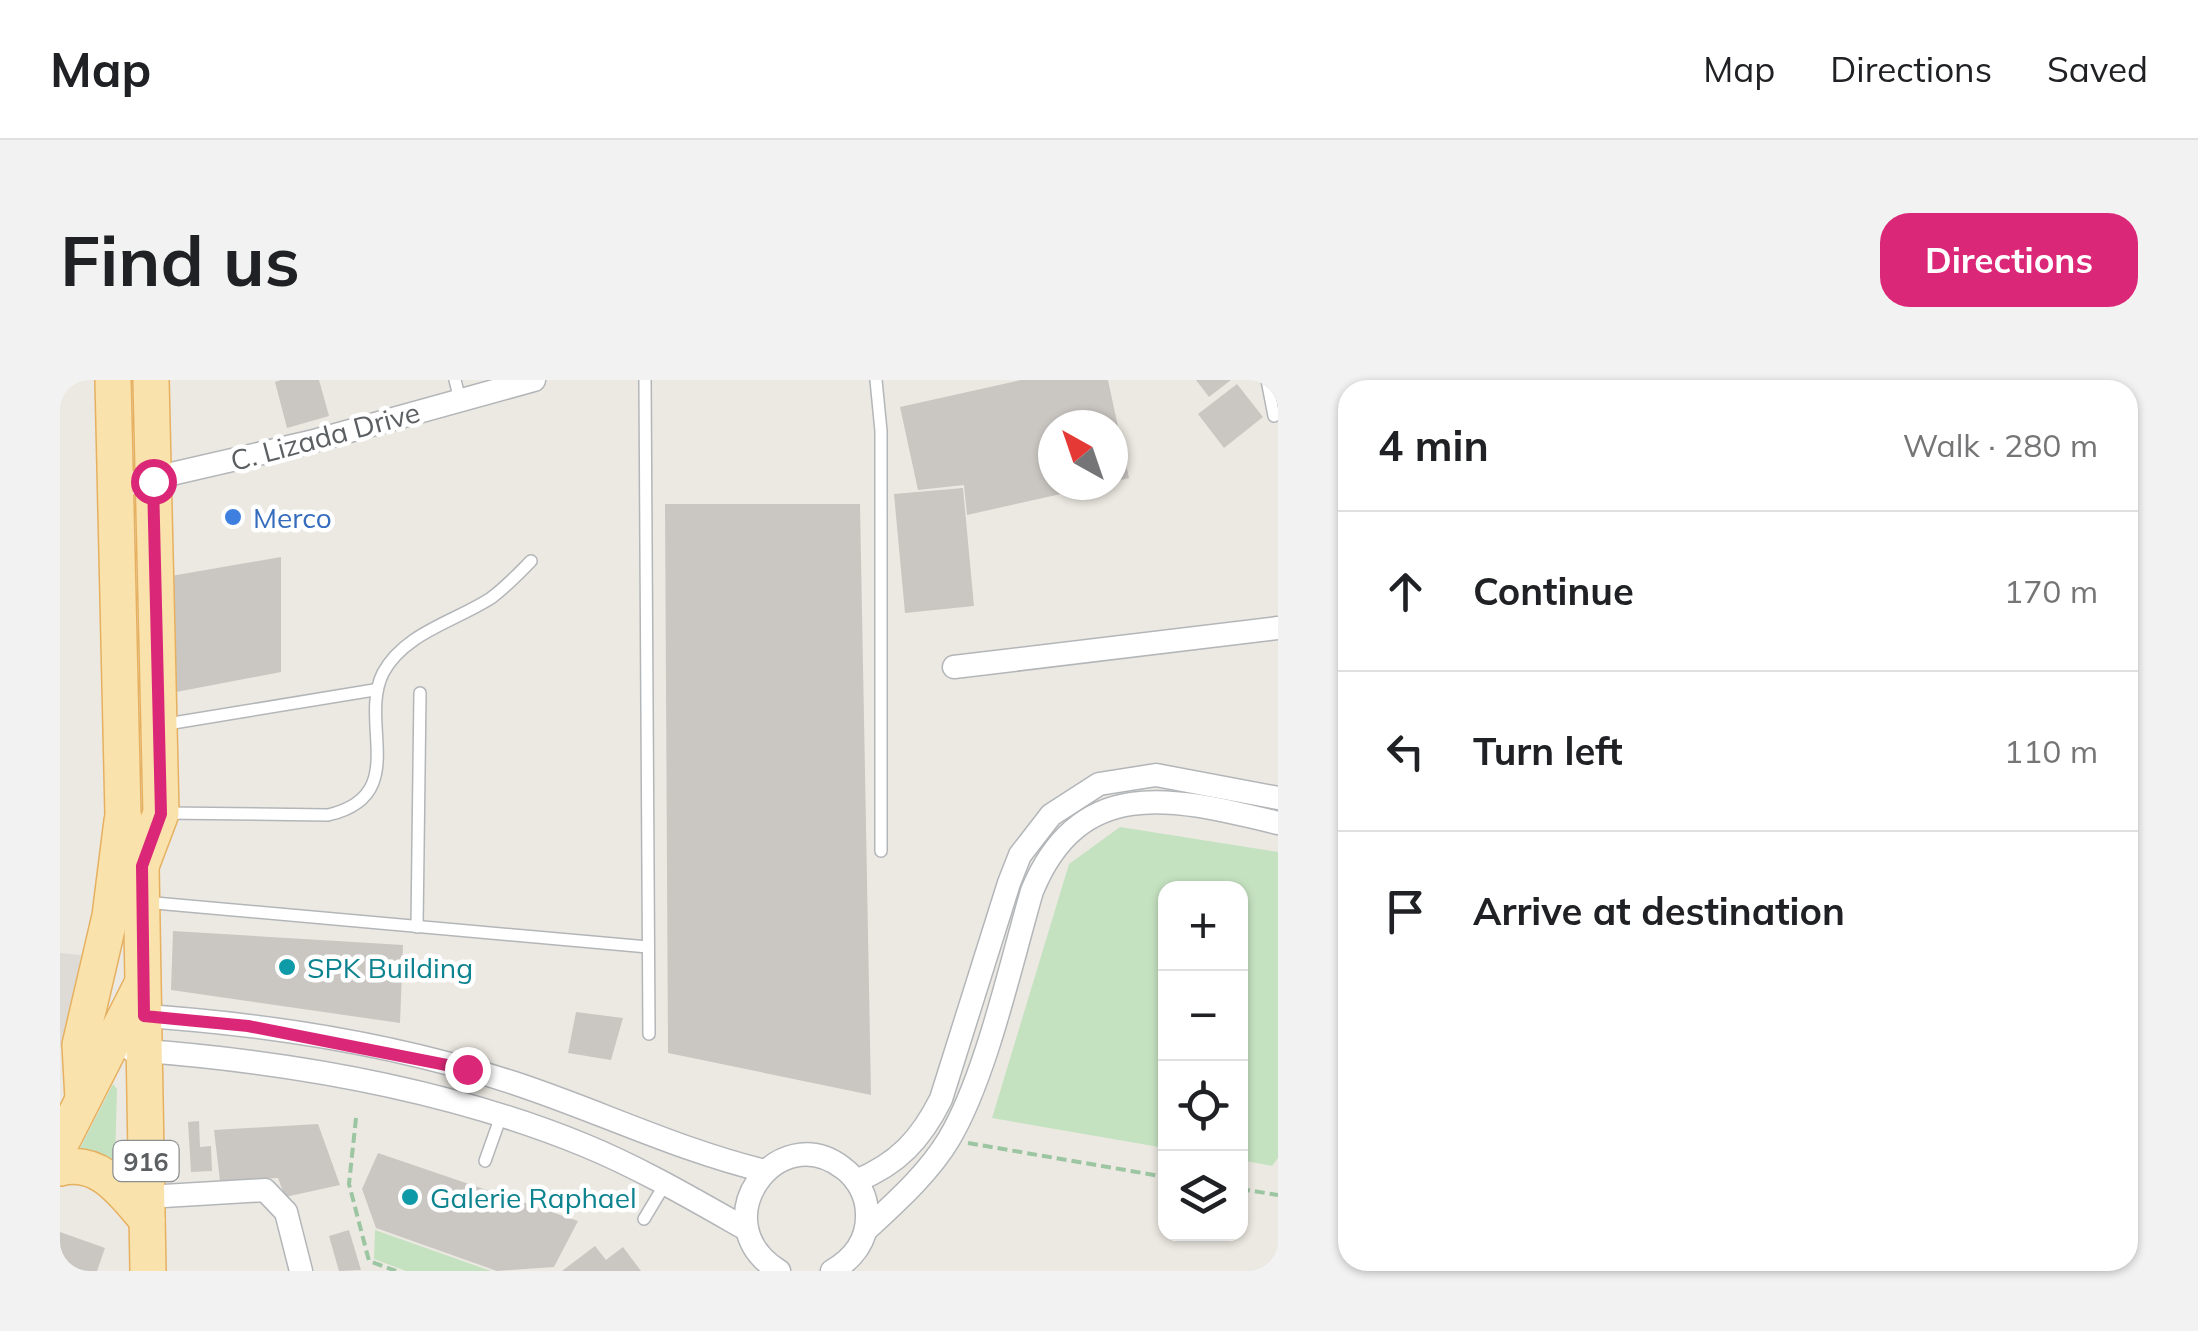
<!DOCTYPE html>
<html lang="en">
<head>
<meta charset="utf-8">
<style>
  :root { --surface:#fff; --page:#f2f2f2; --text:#202124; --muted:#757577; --line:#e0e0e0; --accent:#db2777 }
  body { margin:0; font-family:Mulish,sans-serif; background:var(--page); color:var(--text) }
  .controls { position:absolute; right:30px; bottom:30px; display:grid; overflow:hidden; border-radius:20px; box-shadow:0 2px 8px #0004 }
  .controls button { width:90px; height:90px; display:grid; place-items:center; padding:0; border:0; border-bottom:2px solid var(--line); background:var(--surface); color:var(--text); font:50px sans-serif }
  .compass { position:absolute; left:978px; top:30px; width:90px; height:90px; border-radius:50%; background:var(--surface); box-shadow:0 2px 8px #0004; rotate:320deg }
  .stop { position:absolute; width:30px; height:30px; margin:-22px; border:8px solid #db2777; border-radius:50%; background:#fff }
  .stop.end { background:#db2777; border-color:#fff; box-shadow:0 2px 10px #0008 }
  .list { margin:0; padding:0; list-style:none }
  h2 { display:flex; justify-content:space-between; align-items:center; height:130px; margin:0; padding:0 40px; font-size:42px }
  h2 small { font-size:32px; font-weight:400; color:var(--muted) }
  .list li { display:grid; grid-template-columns:65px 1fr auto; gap:30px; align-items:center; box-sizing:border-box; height:160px; padding:0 40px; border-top:2px solid var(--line) }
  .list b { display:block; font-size:38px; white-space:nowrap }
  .list em { font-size:32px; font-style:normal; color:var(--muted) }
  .icon { flex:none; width:55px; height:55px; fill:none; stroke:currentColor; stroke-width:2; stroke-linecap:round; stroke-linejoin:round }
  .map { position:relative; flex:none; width:1218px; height:891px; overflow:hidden; border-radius:30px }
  header { display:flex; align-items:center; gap:60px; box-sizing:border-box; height:140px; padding:0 50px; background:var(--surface); border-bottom:2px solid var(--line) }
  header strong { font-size:48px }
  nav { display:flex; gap:55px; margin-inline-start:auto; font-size:35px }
  .intro { display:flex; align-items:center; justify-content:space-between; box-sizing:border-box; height:240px; padding:0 60px }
  h1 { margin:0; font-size:70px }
  .button { padding:25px 45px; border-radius:30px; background:var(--accent); color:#fff; font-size:35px; font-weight:700 }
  main { display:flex; gap:60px; padding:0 60px }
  aside { flex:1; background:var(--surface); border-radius:30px; box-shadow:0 2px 8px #0004 }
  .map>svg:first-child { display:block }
</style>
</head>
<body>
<header>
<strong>Map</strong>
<nav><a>Map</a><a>Directions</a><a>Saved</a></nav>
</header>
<div class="intro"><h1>Find us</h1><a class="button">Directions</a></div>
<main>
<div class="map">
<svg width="1218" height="891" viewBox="0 0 1218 891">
  <rect width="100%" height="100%" fill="#ece9e2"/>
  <path fill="#dedbd7" d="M0,573L21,575L12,635L0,668Z"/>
  <g fill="#c5e2c0">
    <path d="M1060,447L1218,472V778L1212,786L1181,780L1180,508H1106L1105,768L932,738L1009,484Z"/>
    <path d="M53,704L57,709L55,784L18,772Z"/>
    <path d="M315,850L431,891H346L314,879Z"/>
  </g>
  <g fill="#cac6c2">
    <path d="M221,0H259L269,36L227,48L215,2Z"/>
    <path d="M961,0H1048L1069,98L1053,102V45H993V105L1032,107L907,135L904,105L858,110L840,27Z"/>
    <path d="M1136,0H1171L1149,17Z"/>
    <path d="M1177,4L1203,37L1164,68L1138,34Z"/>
    <path d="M903,108L914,226L845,233L834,114Z"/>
    <path d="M605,124H800L811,715L608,673Z"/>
    <path d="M221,177V292L116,312L111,196Z"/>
    <path d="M113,551L343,565L340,643L111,610Z"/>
    <path d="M516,632L563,638L551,680L508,673Z"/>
    <path d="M139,741L140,767L151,766L152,791L131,792L128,742Z"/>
    <path d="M258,744L280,805L225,817L218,798L160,801L154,750Z"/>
    <path d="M318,773L518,841L494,887L437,891L316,848L302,809Z"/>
    <path d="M289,850L301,890L279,891L269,856Z"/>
    <path d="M0,852L45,868L37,891H0Z"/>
    <path d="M535,866L546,880L563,867L581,891H502Z"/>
  </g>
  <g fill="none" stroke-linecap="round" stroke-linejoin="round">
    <g stroke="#b3b6b9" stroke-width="14">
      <g id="service">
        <path d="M395,0L400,20"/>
        <path d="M585,0L589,654"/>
        <path d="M816,0L821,51V471"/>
        <path d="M1207,0L1214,36"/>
        <path d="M101,345L314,310"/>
        <path d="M105,433L268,435C351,416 298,343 323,293C344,253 396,241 431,218C446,207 458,194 471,181"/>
        <path d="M84,522L588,567"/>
        <path d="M357,547L360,313"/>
        <path d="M425,781L441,736"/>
        <path d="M584,839L605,804"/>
      </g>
    </g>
    <g stroke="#b3b6b9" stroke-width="25">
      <g id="minor">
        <path d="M55,107L250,62L474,0"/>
        <path d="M894,287L1218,248"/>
        <path d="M71,635C198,643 332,663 454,703C539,731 618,770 705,791"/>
        <path d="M72,670C225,681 382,707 524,765C580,788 633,819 686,849"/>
        <path d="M796,801C838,784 861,759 881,719L949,503L960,475L991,435L1039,404L1096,395L1218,418"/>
        <path d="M87,817L205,810L226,832L241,891"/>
        <path d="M806,850C835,823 868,794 889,759C926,697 951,583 972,511C1021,392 1117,419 1218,443"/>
        <path d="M719,891C641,843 717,737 783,788C798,799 807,816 807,834C808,860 793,879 772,891"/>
      </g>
    </g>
    <g stroke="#e6b061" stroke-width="38">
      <g id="primary">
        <path d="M53,0L63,435L81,486L88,891"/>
        <path d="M81,486L101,433L91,0"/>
        <path d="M23,719L20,665L50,536L62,441"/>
        <path d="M0,765L81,606"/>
        <path d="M0,788C40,778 64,813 87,840"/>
      </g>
    </g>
    <g stroke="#9cc5a2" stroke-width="4" stroke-dasharray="10 5" stroke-linecap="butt">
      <path d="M296,738L289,804L309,881L336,891"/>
      <path d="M908,763L1106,797"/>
      <path d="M1180,809L1218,815"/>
    </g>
    <use href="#service" stroke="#fff" stroke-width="11"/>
    <use href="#minor" stroke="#fff" stroke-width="22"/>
    <use href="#primary" stroke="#f9e2ab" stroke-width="35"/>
  </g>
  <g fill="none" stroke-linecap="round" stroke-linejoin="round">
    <path stroke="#db2777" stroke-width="12" d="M93,101L101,434L82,486L84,636L188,646L407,689"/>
  </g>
  <circle fill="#3f7fe0" stroke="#fff" stroke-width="4" cx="173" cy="137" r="10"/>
  <g fill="#0f9aa8" stroke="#fff" stroke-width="4">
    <circle cx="227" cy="587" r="10"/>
    <circle cx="350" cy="817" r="10"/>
  </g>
  <g text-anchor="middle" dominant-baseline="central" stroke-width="9" stroke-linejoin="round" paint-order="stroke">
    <rect fill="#fff" stroke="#8c8f91" stroke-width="2.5" x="53.5" y="761" width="65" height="40" rx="8"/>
    <g font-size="25" font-weight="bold" fill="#5b5f62">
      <text x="86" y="781">916</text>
    </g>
    <g font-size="28" fill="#5b5f62" stroke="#fff">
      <text transform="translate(265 56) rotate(-15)">C. Lizada Drive</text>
    </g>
    <g font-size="28" fill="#366cbe" stroke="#fff" text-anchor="start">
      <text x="193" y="137">Merco</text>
    </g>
    <g font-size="28" fill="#0d838f" stroke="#fff" text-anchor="start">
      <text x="247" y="587">SPK Building</text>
      <text x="370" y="817">Galerie Raphael</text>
    </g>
  </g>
</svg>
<div class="controls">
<button>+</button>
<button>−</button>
<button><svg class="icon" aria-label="locate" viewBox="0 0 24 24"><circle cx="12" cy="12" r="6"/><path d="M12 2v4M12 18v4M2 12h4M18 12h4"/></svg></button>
<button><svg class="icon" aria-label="layers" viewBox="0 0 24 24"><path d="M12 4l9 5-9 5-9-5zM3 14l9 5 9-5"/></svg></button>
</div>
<svg class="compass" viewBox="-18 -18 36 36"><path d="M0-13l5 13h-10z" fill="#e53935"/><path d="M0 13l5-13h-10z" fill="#757577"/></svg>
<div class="stop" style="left:93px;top:101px"></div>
<div class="stop end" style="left:407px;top:689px"></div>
</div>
<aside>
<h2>4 min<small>Walk · 280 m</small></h2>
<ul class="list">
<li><svg class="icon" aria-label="ahead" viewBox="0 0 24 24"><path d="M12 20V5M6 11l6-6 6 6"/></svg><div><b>Continue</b></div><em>170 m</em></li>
<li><svg class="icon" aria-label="left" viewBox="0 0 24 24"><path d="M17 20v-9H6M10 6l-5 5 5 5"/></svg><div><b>Turn left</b></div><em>110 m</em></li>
<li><svg class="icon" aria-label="arrive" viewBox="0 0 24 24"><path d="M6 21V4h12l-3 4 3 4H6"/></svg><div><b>Arrive at destination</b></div></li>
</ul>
</aside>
</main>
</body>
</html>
